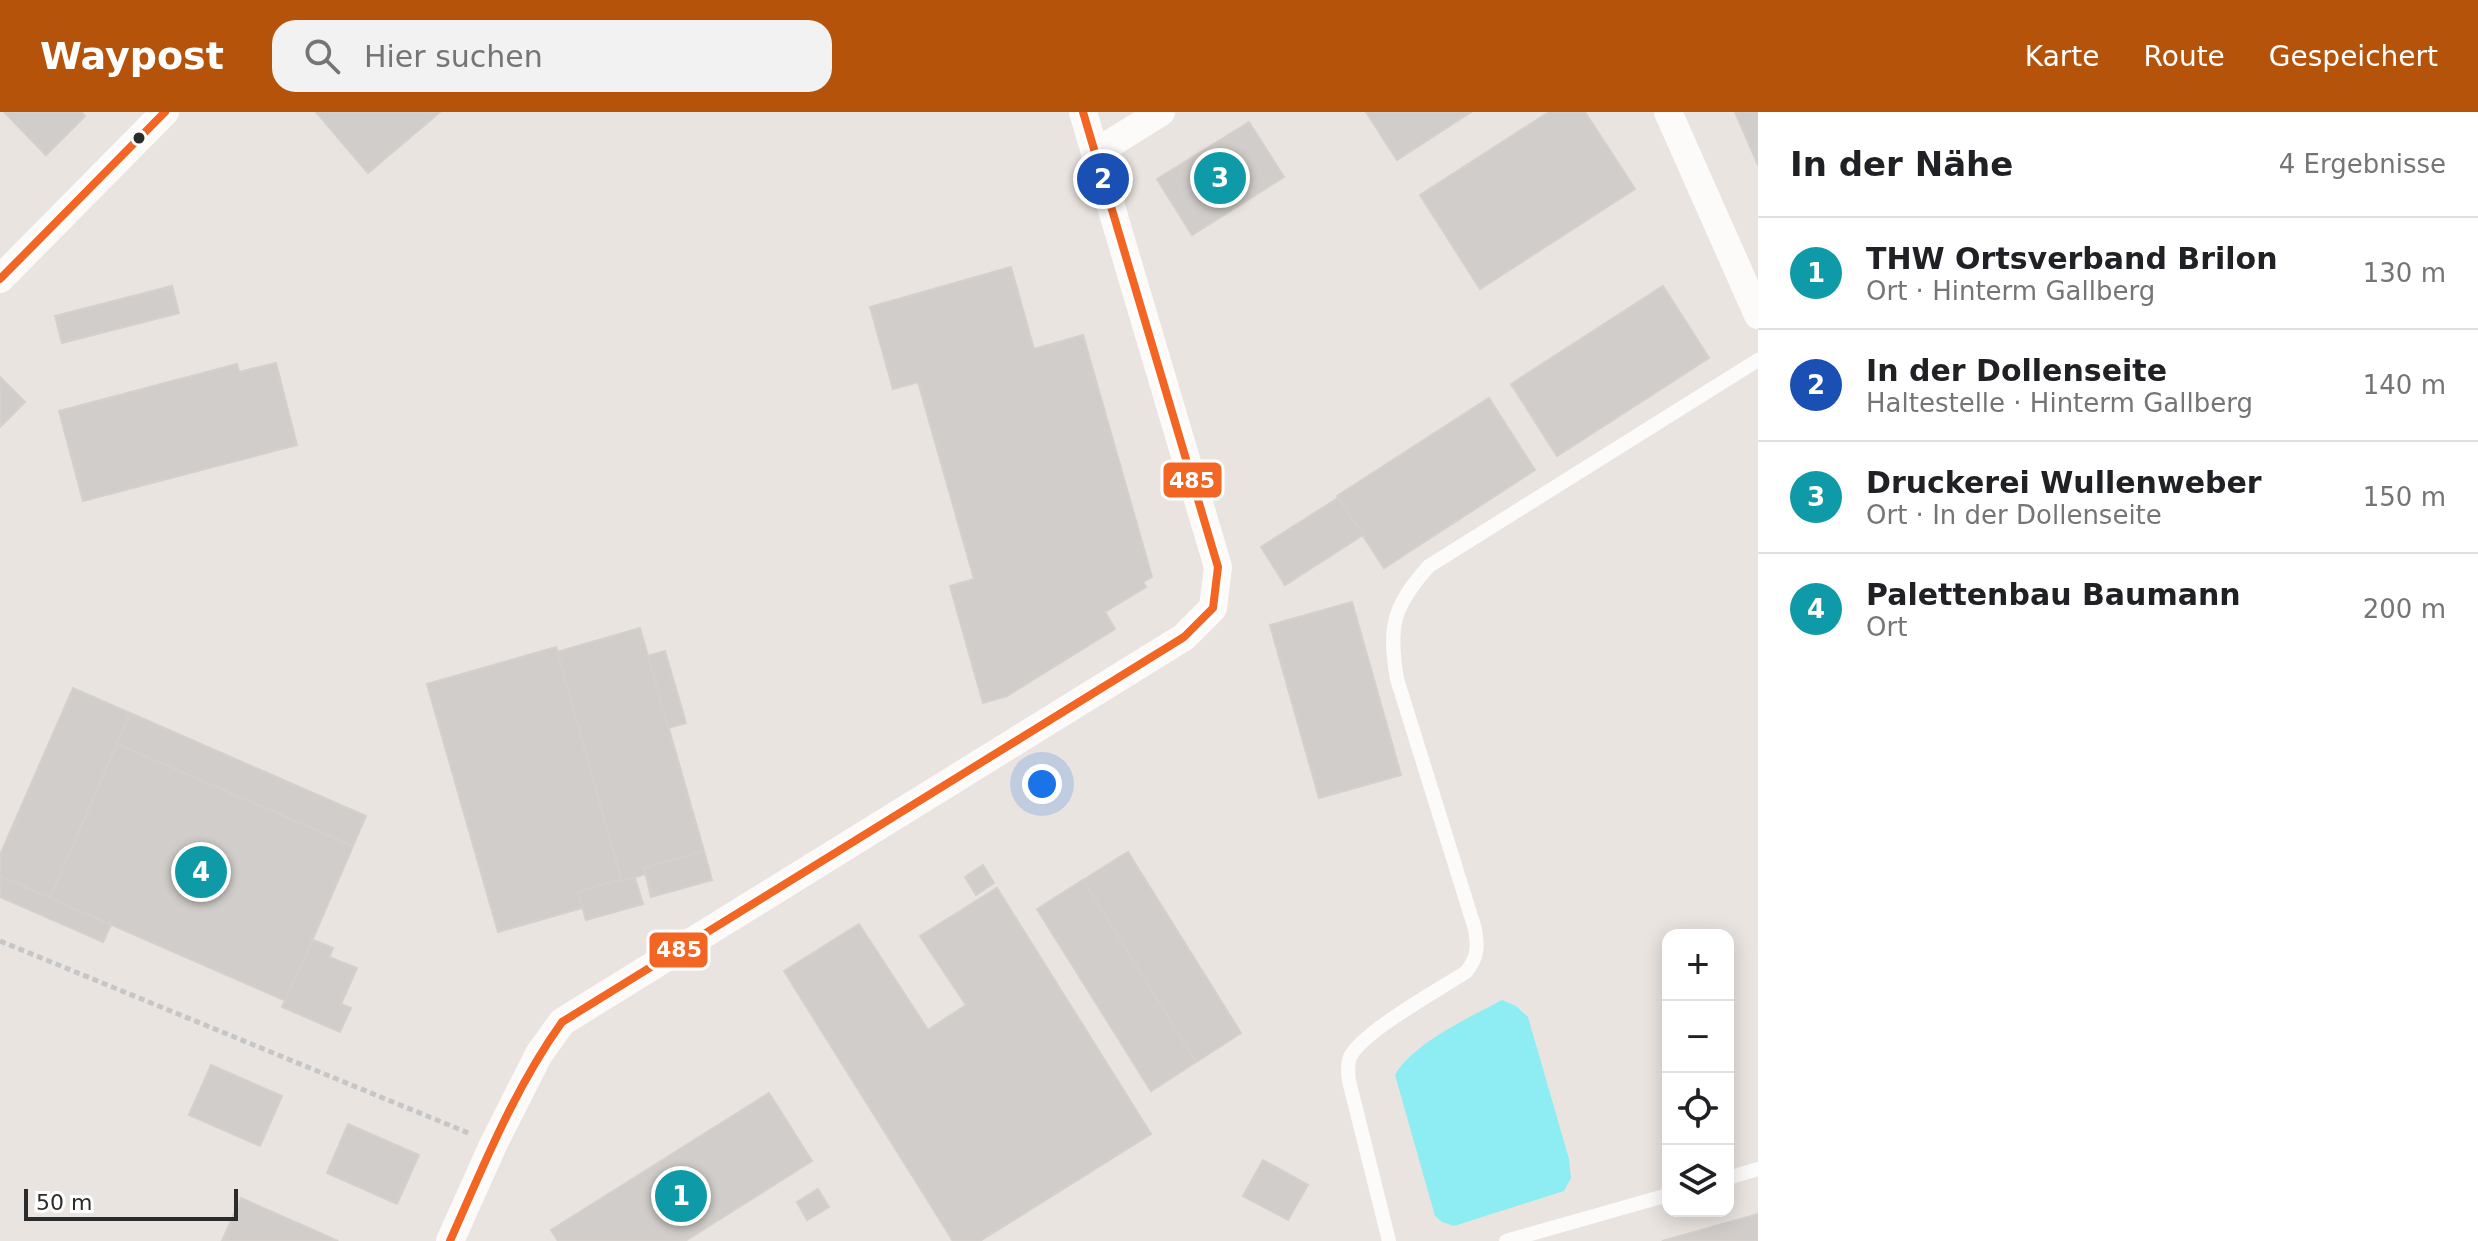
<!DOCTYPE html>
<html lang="de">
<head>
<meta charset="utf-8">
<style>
  :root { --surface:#fff; --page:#f2f2f2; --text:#202124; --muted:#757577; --line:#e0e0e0; --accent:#b45309 }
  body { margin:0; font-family:"DejaVu Sans",sans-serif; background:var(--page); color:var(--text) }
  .controls { position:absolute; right:24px; bottom:24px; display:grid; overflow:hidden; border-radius:16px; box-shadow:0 4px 20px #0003 }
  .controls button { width:72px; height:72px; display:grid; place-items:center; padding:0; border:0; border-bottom:2px solid var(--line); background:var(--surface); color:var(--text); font:40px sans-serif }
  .scale { position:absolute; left:24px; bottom:20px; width:214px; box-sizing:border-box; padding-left:8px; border:4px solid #2b2b2b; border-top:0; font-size:22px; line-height:28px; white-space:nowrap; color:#2b2b2b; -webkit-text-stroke:6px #fff; paint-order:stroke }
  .you { position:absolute; left:1042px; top:672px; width:28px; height:28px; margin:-20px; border:6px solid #fff; border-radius:50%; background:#1a73e8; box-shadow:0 0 0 12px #1a73e833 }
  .badge { display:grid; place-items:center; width:52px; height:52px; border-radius:50%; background:var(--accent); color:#fff; font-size:26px; font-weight:700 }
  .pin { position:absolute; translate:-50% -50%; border:4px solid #fff; box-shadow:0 2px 8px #0006 }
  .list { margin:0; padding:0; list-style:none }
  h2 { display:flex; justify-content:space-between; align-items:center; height:104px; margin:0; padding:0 32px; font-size:34px }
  h2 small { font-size:26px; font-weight:400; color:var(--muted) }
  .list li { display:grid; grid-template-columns:52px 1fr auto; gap:24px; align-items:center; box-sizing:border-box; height:112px; padding:0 32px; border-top:2px solid var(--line) }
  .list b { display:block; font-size:30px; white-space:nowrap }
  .list p { margin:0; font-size:26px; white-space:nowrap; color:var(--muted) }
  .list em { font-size:26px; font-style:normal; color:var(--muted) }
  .icon { flex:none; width:44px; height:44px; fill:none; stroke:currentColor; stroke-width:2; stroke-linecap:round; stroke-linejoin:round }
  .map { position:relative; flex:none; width:1758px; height:1129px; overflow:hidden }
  header { display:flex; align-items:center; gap:48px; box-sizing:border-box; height:112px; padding:0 40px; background:var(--accent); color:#fff }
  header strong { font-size:38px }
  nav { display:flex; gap:44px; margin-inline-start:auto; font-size:28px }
  .search { width:560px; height:72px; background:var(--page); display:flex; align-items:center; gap:20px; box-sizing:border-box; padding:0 28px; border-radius:24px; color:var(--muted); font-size:30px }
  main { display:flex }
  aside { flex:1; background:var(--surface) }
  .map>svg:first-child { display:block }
</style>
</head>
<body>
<header>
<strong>Waypost</strong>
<div class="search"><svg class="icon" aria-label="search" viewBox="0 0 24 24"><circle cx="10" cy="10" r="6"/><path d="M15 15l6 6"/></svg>Hier suchen</div>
<nav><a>Karte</a><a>Route</a><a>Gespeichert</a></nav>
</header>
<main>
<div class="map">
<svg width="1758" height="1129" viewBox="0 0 1758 1129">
  <rect width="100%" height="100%" fill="#eae4e0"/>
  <path fill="#8dedf2" d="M1502,888L1516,894L1528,905L1569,1047L1571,1066L1564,1079L1454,1114L1442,1110L1435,1104L1395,963C1412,932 1470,905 1502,888Z"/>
  <g fill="#d0cdca" stroke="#d5d0cc" stroke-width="2">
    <path d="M4,0H81L85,4L46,43Z"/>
    <path d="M316,0H440L368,61Z"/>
    <path d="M1366,0H1471L1397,48Z"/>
    <path d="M1549,0H1585L1635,77L1480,177L1420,83Z"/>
    <path d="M1735,0H1758V53Z"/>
    <path d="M1249,10L1284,65L1192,123L1157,67Z"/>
    <path d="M1011,155L1034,237L1083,223L1152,465L1143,470L1146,475L1105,500L1115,517L1007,584L983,591L950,474L974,467L918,270L893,277L870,195Z"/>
    <path d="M172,174L179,201L62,231L55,204Z"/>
    <path d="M1663,174L1709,246L1557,344L1511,272Z"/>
    <path d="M276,251L297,333L83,389L59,299L237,252L239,260Z"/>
    <path d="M0,265L25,290L0,315Z"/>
    <path d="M1489,286L1535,358L1384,456L1337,384Z"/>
    <path d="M1338,386L1363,423L1285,473L1261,435Z"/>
    <path d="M1352,490L1401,663L1319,686L1270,513Z"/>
    <path d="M640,516L704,739L644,756L646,762L622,769L557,540Z"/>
    <path d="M556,535L621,767L578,780L582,796L498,820L427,572Z"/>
    <path d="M665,539L686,611L668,616L648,544Z"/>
    <path d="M73,576L130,601L50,786L0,764V743Z"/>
    <path d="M130,601L366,704L353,734L117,632Z"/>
    <path d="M117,632L353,734L286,889L50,786Z"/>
    <path d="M704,739L712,768L651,785L644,756Z"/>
    <path d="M1128,740L1241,921L1196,950L1083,768Z"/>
    <path d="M983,753L994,771L976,783L965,765Z"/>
    <path d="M0,764L111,813L103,830L0,785Z"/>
    <path d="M635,766L643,792L586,808L578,780L621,767L622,769Z"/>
    <path d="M1083,768L1196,950L1151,979L1037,797Z"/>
    <path d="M997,776L1151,1022L980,1129H953L784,859L859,812L928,918L966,893L920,824Z"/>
    <path d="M313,828L333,836L329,845L357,856L341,892L351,896L340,920L282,895Z"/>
    <path d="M211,953L282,984L260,1034L189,1003Z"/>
    <path d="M769,981L812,1049L685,1129H558L551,1118Z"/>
    <path d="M348,1012L419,1043L397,1092L327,1061Z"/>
    <path d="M1263,1048L1308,1073L1288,1108L1243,1084Z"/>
    <path d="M818,1077L829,1095L807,1108L797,1090Z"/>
    <path d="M241,1086L338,1129H222Z"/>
    <path d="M1758,1102V1129H1662Z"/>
  </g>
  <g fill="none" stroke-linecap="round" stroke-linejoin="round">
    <path stroke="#c6c6c6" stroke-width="5" stroke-dasharray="6 4" stroke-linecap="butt" d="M0,829L471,1022"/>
    <g stroke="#fcfbfa" stroke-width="14">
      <path d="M1728,1066L1758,1057"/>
      <path d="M1389,1129L1349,969C1348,961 1347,953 1350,945C1362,920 1440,877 1466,860C1478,845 1478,835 1475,817L1397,567C1388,514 1393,494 1429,454L1758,248"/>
      <path d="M1506,1129L1668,1083"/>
    </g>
    <g stroke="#fcfbfa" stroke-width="28">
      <path d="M1668,0L1758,203"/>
      <path d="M1095,41L1161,0"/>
      <path d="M0,167L165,0"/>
      <path d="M450,1129L494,1031L539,942L562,910L1184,525L1213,496L1218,455L1083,0"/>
    </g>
    <g stroke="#fff" stroke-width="14">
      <g id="bus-1">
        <path d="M0,167L165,0"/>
        <path d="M450,1129C483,1055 514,977 562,910L1184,525L1213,496L1218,455L1083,0"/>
      </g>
    </g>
    <use href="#bus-1" stroke="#f26522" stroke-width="8"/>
  </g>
  <circle fill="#2b2b2b" stroke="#fff" stroke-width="3" cx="139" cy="26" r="7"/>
  <g stroke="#fff" stroke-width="3">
    <rect x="1162" y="349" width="61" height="38" rx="8" fill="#f26522"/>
    <rect x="648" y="819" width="61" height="38" rx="8" fill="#f26522"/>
  </g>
  <g font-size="22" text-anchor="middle" font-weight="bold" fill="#fff">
    <text x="1192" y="376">485</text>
    <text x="679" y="845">485</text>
  </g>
</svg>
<div class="controls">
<button>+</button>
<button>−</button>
<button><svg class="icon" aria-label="locate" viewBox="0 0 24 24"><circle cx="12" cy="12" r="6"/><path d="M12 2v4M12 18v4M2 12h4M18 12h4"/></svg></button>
<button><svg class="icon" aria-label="layers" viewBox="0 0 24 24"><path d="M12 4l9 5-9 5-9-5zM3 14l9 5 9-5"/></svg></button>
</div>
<div class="scale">50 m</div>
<div class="you"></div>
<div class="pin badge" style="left:681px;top:1084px;background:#0f9aa8">1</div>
<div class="pin badge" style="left:1103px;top:67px;background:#1a4fb4">2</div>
<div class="pin badge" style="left:1220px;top:66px;background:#0f9aa8">3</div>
<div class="pin badge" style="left:201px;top:760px;background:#0f9aa8">4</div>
</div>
<aside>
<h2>In der Nähe<small>4 Ergebnisse</small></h2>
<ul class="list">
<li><span class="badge" style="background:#0f9aa8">1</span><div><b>THW Ortsverband Brilon</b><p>Ort · Hinterm Gallberg</p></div><em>130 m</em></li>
<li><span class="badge" style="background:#1a4fb4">2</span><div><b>In der Dollenseite</b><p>Haltestelle · Hinterm Gallberg</p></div><em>140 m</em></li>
<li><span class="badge" style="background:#0f9aa8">3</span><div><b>Druckerei Wullenweber</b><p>Ort · In der Dollenseite</p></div><em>150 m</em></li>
<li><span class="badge" style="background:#0f9aa8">4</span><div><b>Palettenbau Baumann</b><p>Ort</p></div><em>200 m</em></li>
</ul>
</aside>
</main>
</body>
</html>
